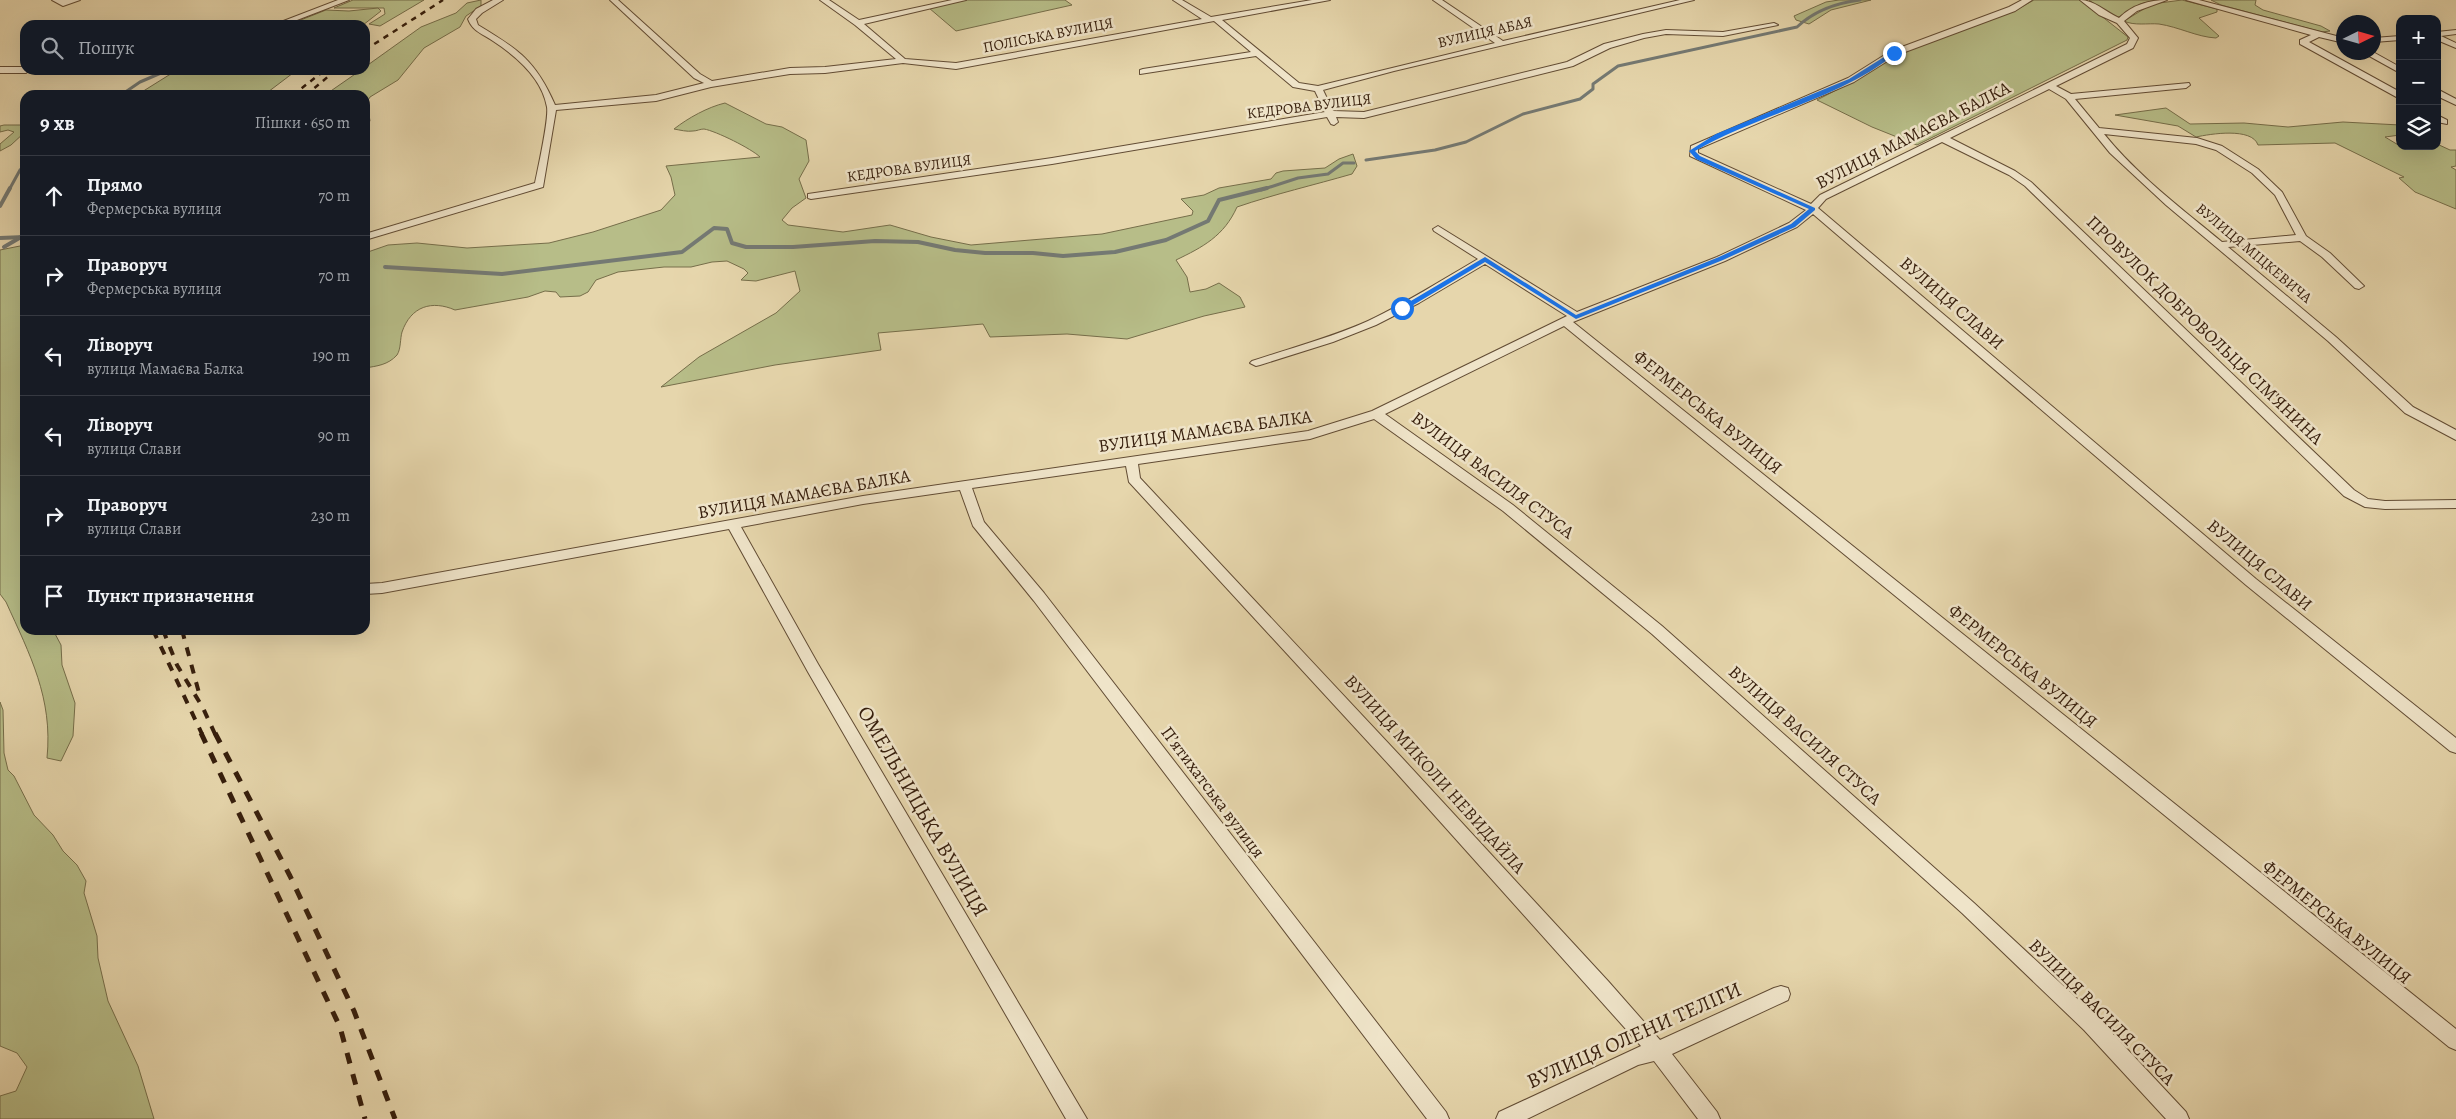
<!DOCTYPE html>
<html lang="uk">
<head>
<meta charset="utf-8">
<style>
  :root { --surface:#171b24; --page:#20242c; --text:#f1f3f6; --muted:#9ea1a6; --line:#363941 }
  body { margin:0; font-family:Alegreya,serif; background:var(--page); color:var(--text) }
  .controls { position:absolute; right:15px; top:15px; display:grid; overflow:hidden; border-radius:10px; box-shadow:0 5px 20px #0002 }
  .controls button { width:45px; height:45px; display:grid; place-items:center; padding:0; border:0; border-bottom:1px solid var(--line); background:var(--surface); color:var(--text); font:25px sans-serif }
  .compass { position:absolute; left:2336px; top:15px; width:45px; height:45px; border-radius:50%; background:var(--surface); box-shadow:0 5px 20px #0002; rotate:85deg }
  .stop { position:absolute; width:15px; height:15px; margin:-11px; border:4px solid #1a73e8; border-radius:50%; background:#fff }
  .stop.end { background:#1a73e8; border-color:#fff; box-shadow:0 1px 5px #0008 }
  .list { margin:0; padding:0; list-style:none }
  h2 { display:flex; justify-content:space-between; align-items:center; height:65px; margin:0; padding:0 20px; font-size:21px }
  h2 small { font-size:16px; font-weight:400; color:var(--muted) }
  .list li { display:grid; grid-template-columns:32px 1fr auto; gap:15px; align-items:center; box-sizing:border-box; height:80px; padding:0 20px; border-top:1px solid var(--line) }
  .list b { display:block; font-size:19px; white-space:nowrap }
  .list p { margin:0; font-size:16px; white-space:nowrap; color:var(--muted) }
  .list em { font-size:16px; font-style:normal; color:var(--muted) }
  .icon { flex:none; width:28px; height:28px; fill:none; stroke:currentColor; stroke-width:2; stroke-linecap:round; stroke-linejoin:round }
  .map { position:relative; flex:none; width:2456px; height:1119px; overflow:hidden }
  .search { position:absolute; background:var(--surface); box-shadow:0 5px 20px #0002; left:20px; top:20px; width:350px; height:55px; display:flex; align-items:center; gap:12px; box-sizing:border-box; padding:0 18px; border-radius:15px; color:var(--muted); font-size:19px }
  .panel { position:absolute; background:var(--surface); box-shadow:0 5px 20px #0002; left:20px; top:90px; width:350px; height:545px; border-radius:15px }
  .map>svg:first-child { display:block }
</style>
</head>
<body>
<div class="map">
<svg width="2456" height="1119" viewBox="0 0 2456 1119">
  <rect width="100%" height="100%" fill="#e6d6ac"/>
  <filter id="stains"><feTurbulence type="fractalNoise" baseFrequency=".004" numOctaves="4"/><feColorMatrix values="0 0 0 0 .2 0 0 0 0 .09 0 0 0 0 .02 0 0 0 .5 -.17"/></filter>
  <radialGradient id="worn" r=".72"><stop offset=".6" stop-color="#630" stop-opacity="0"/><stop offset="1" stop-color="#630" stop-opacity=".3"/></radialGradient>
  <g fill="#b7bd88" stroke="#766e4a">
    <path d="M353,0H424L380,26L369,24L385,14L384,8H334Z"/>
    <path d="M481,0V6L466,16L460,27L424,48L398,80L370,97L367,102L370,121L365,127V95H325L361,70H365V67L421,27L456,13L467,3Z"/>
    <path d="M966,0H1065L1072,5L956,31L929,8Z"/>
    <path d="M1839,0H1871L1831,10L1809,24L1796,20L1794,16L1826,2Z"/>
    <path d="M2034,0H2081L2128,37L2127,40L1917,145L1872,127L1817,100L1854,81L1897,54L2016,10Z"/>
    <path d="M2089,0H2155L2140,4L2117,18L2105,12Z"/>
    <path d="M2182,0L2217,9V12L2199,18L2219,36L2216,38C2197,37 2179,27 2159,24C2148,23 2134,26 2124,21L2152,4Z"/>
    <path d="M2211,0H2256L2255,5L2263,10L2321,26L2330,31L2322,32L2221,5Z"/>
    <path d="M378,8L381,11L363,25H288L326,10L349,11Z"/>
    <path d="M177,70H297L264,95H137Z"/>
    <path d="M725,103L766,124L782,127L806,140L809,161L799,179L806,198L792,208L782,220L788,225L843,232L890,225L931,237L971,245L1102,234L1192,215L1193,211L1181,199L1204,195L1219,188L1271,179L1276,173L1283,171L1325,168L1339,159L1353,154L1357,166L1352,174C1314,185 1275,194 1237,207C1224,236 1203,247 1176,260L1187,277L1190,292L1206,289L1219,283L1240,297L1245,307L1204,316L1127,339L1067,334L990,337L983,324L878,333L881,350L775,365L661,387L699,357L776,313L800,291L795,271L756,281L741,280L748,273L744,269L727,261L712,262L691,267H664L618,272L596,280L588,292L580,296L560,297L556,292L545,291L528,297L455,310C432,300 411,306 402,332C400,339 401,349 397,355C388,365 377,366 365,368V253L388,245L417,243L467,248L549,243L593,232L661,210L675,195L671,177L666,166L760,157C752,149 716,131 704,129C700,129 697,131 693,131C687,132 680,130 674,129C688,118 708,107 725,103Z"/>
    <path d="M2166,108L2190,124L2244,123L2288,127L2343,122L2400,125V135L2385,137L2400,146H2437V144L2450,150H2456V166L2451,167L2456,170V209L2415,192L2399,178L2404,177L2335,143L2258,145C2252,127 2210,134 2196,137L2178,126L2115,115Z"/>
    <path d="M4,125H25V132L11,145L0,151V144L14,132L8,130L0,132V126Z"/>
    <path d="M25,245V630H53L61,645L62,665L75,703L73,736L61,761L47,758C53,698 30,655 6,602L0,594V250Z"/>
    <path d="M0,702L3,710L4,753L8,770L14,776L34,815L53,835L63,851L77,865L86,881L84,893L97,936L98,958L108,1001L138,1066L154,1119H0V1096L16,1091L27,1067L17,1053L0,1046Z"/>
  </g>
  <g fill="none" stroke-linecap="round" stroke-linejoin="round">
    <g stroke="#747973" stroke-width="3">
      <path d="M121,95L140,82L168,70"/>
      <path d="M1366,160L1435,150L1466,142L1523,114L1580,99L1593,89V84L1618,66L1797,27C1815,10 1836,3 1860,0"/>
      <path d="M9,190L20,170L25,166"/>
      <path d="M1261,190L1298,178L1328,174L1343,163H1354"/>
    </g>
    <g stroke="#747973" stroke-width="4">
      <path d="M0,206L10,188"/>
      <path d="M0,238L25,237"/>
      <path d="M4,247L21,237"/>
      <path d="M385,267L502,274L682,252L714,228L727,229L732,243L746,247H793L875,241L918,242L955,250L985,253H1033L1063,256L1115,252L1166,240L1208,221L1219,200L1267,188"/>
    </g>
    <g stroke="#624c34" stroke-width="2">
      <g id="minor">
        <path d="M52,0H80L63,6Z"/>
        <path d="M338,0H349L284,25H273Z"/>
        <path d="M493,0H503L482,13L476,19L478,25C518,49 536,61 555,105L656,95L704,83L694,78L610,0H618L700,74L712,81L790,68L825,67L896,59L855,25L820,0H829L859,20L952,0H966L864,24L905,59L956,63L1202,19L1173,0H1182L1211,17L1312,0H1330L1222,20L1299,83L1318,86L1495,43L1433,0H1442L1503,41L1680,0H1694L1394,71L1323,90L1333,111L1364,112L1567,62L1604,44L1643,34L1666,30L1723,32L1774,23L1778,25L1723,36L1666,34L1644,38L1610,48L1573,66L1364,118L1336,117L1338,122L1334,125L1331,124L1327,117L1052,164L811,199L808,198V194L1052,158L1325,112L1315,91L1293,87L1256,56L1140,74V70L1143,69L1251,52L1214,21L956,69L903,63L825,73L790,74L711,87L656,101L556,110L543,187L365,240V234L535,183C538,168 549,119 547,107C542,78 516,56 493,41C483,34 472,31 468,19L476,9Z"/>
        <path d="M2022,0H2032L2015,11L1897,55L1854,82L1698,149V153L1811,204L1820,195L2127,44L2130,38L2117,23L2099,15L2080,0C2094,0 2106,12 2119,18C2132,5 2149,0 2167,0L2137,11L2124,21L2138,38L2133,48L2056,86L2071,94L2189,83L2190,85L2186,88L2075,99L2099,128L2197,138L2222,146L2258,169L2282,192L2306,236L2330,253L2364,286L2359,289L2355,288L2322,257L2300,241L2228,247L2336,337L2413,407L2456,430V440L2405,413L2328,341L2166,205L2110,153L2066,99L2049,89L1950,138L2015,171L2031,182L2354,490L2368,499L2385,501L2456,500V508L2385,509L2365,507L2344,496L2025,186L2009,175L1942,142L1826,199L1818,208L2256,579L2456,738V753L2450,751L2246,585L1813,214L1797,227L1725,261L1573,322L2456,1029V1050L2449,1047L1564,326L1385,414L1513,505L1662,626L1974,903L2098,1018L2186,1112L2189,1119H2166L2084,1030L1962,913L1652,634L1503,511L1374,419L1310,439L1138,464L1140,478L1404,760L1608,981L1660,1040L1774,988L1781,986L1788,988L1790,994L1788,1000L1672,1054L1717,1112L1720,1119H1698L1654,1061L1638,1065L1527,1119H1496L1499,1112L1641,1046L1393,769L1129,482L1126,466L972,488L984,522L1044,593L1446,1112L1449,1119H1427L1034,601L973,526L960,490L863,504L741,527L818,664L1087,1119H1066L808,672L729,529L382,593L365,594V584L382,583L863,496L1308,431L1372,411L1567,316L1485,264L1419,303L1376,325L1333,342L1260,365L1256,366L1250,363L1252,361C1291,348 1330,338 1368,321C1406,303 1442,280 1478,259L1434,231L1433,229L1438,226L1577,312L1717,257L1789,223L1806,210L1690,156L1691,146L1848,78L1891,51L2009,7ZM2104,134L2196,144L2216,150L2252,173L2275,195L2296,235L2222,242C2181,208 2137,175 2104,134Z"/>
        <path d="M2186,0H2199L2344,38V43L2319,37L2309,42L2400,92V99L2300,44V40L2311,35Z"/>
        <path d="M2456,30V34L2441,36L2456,43V48L2437,40V32Z"/>
        <path d="M2400,36V40L2374,42V38Z"/>
        <path d="M2362,52H2373L2400,67V73Z"/>
        <path d="M0,67H25V70H30L26,73H0Z"/>
        <path d="M2437,89L2456,99V105L2437,96Z"/>
        <path d="M2437,115L2447,120V124L2437,122Z"/>
      </g>
    </g>
    <use href="#minor" fill="#efe4c9" fill-rule="evenodd"/>
    <g stroke="#361e0c" stroke-width="2.5" stroke-dasharray="5.5 5.5" stroke-linecap="butt">
      <path d="M365,50L443,0"/>
      <path d="M293,95L325,70"/>
      <path d="M306,95L336,70"/>
    </g>
    <g stroke="#361e0c" stroke-width="4" stroke-dasharray="9 9" stroke-linecap="butt">
      <path d="M153,630L202,734"/>
      <path d="M163,630L177,665L203,708L215,734"/>
      <path d="M182,630L199,693"/>
    </g>
    <g stroke="#361e0c" stroke-width="5" stroke-dasharray="11 11" stroke-linecap="butt">
      <path d="M201,733L340,1027L365,1119"/>
      <path d="M215,733L290,876L354,1011L395,1119"/>
    </g>
  </g>
  <path fill="#1a73e8" d="M1892,52L1896,53C1841,99 1758,114 1695,151L1700,156L1815,208V210L1795,227L1723,260L1576,319L1485,262L1405,310L1399,308L1485,257L1576,315L1719,257L1791,224L1809,209L1696,159L1689,151L1716,134L1849,79Z"/>
  <g text-anchor="middle" dominant-baseline="central" stroke-width="5" stroke-linejoin="round" paint-order="stroke">
    <g font-size="15" fill="#361e0c" stroke="#efe4c9">
      <text transform="translate(1485 32) rotate(-13)">ВУЛИЦЯ АБАЯ</text>
      <text transform="translate(1048 35) rotate(-11)">ПОЛІСЬКА ВУЛИЦЯ</text>
      <text transform="translate(1309 106) rotate(-7)">КЕДРОВА ВУЛИЦЯ</text>
      <text transform="translate(909 168) rotate(-8)">КЕДРОВА ВУЛИЦЯ</text>
      <text transform="translate(2254 253) rotate(40)">ВУЛИЦЯ МІЦКЕВИЧА</text>
    </g>
    <g font-size="18" fill="#361e0c" stroke="#efe4c9">
      <text transform="translate(1913 135) rotate(-27)">ВУЛИЦЯ МАМАЄВА БАЛКА</text>
      <text transform="translate(1952 303) rotate(41)">ВУЛИЦЯ СЛАВИ</text>
      <text transform="translate(2205 330) rotate(44)">ПРОВУЛОК ДОБРОВОЛЬЦЯ СІМ'ЯНИНА</text>
      <text transform="translate(1708 412) rotate(39)">ФЕРМЕРСЬКА ВУЛИЦЯ</text>
      <text transform="translate(1205 431) rotate(-8)">ВУЛИЦЯ МАМАЄВА БАЛКА</text>
      <text transform="translate(1493 475) rotate(37)">ВУЛИЦЯ ВАСИЛЯ СТУСА</text>
      <text transform="translate(804 494) rotate(-10)">ВУЛИЦЯ МАМАЄВА БАЛКА</text>
      <text transform="translate(2260 565) rotate(40)">ВУЛИЦЯ СЛАВИ</text>
      <text transform="translate(2023 666) rotate(39)">ФЕРМЕРСЬКА ВУЛИЦЯ</text>
      <text transform="translate(1805 735) rotate(42)">ВУЛИЦЯ ВАСИЛЯ СТУСА</text>
      <text transform="translate(1435 774) rotate(48)">ВУЛИЦЯ МИКОЛИ НЕВИДАЙЛА</text>
      <text transform="translate(1213 792) rotate(53)">Пʼятихатська вулиця</text>
      <text transform="translate(2337 922) rotate(39)">ФЕРМЕРСЬКА ВУЛИЦЯ</text>
      <text transform="translate(2102 1012) rotate(45)">ВУЛИЦЯ ВАСИЛЯ СТУСА</text>
    </g>
    <g font-size="21" fill="#361e0c" stroke="#efe4c9">
      <text transform="translate(923 811) rotate(60)">ОМЕЛЬНИЦЬКА ВУЛИЦЯ</text>
      <text transform="translate(1634 1035) rotate(-24)">ВУЛИЦЯ ОЛЕНИ ТЕЛІГИ</text>
    </g>
  </g>
  <rect width="100%" height="100%" filter="url(#stains)"/>
  <rect width="100%" height="100%" fill="url(#worn)"/>
</svg>
<div class="controls">
<button>+</button>
<button>−</button>
<button><svg class="icon" aria-label="layers" viewBox="0 0 24 24"><path d="M12 4l9 5-9 5-9-5zM3 14l9 5 9-5"/></svg></button>
</div>
<svg class="compass" viewBox="-18 -18 36 36"><path d="M0-13l5 13h-10z" fill="#e53935"/><path d="M0 13l5-13h-10z" fill="#9ea1a6"/></svg>
<div class="stop" style="left:1402px;top:308px"></div>
<div class="stop end" style="left:1894px;top:53px"></div>
<div class="search"><svg class="icon" aria-label="search" viewBox="0 0 24 24"><circle cx="10" cy="10" r="6"/><path d="M15 15l6 6"/></svg>Пошук</div>
<section class="panel">
<h2>9 хв<small>Пішки · 650 m</small></h2>
<ul class="list">
<li><svg class="icon" aria-label="ahead" viewBox="0 0 24 24"><path d="M12 20V5M6 11l6-6 6 6"/></svg><div><b>Прямо</b><p>Фермерська вулиця</p></div><em>70 m</em></li>
<li><svg class="icon" aria-label="right" viewBox="0 0 24 24"><path d="M7 20v-9h11M14 6l5 5-5 5"/></svg><div><b>Праворуч</b><p>Фермерська вулиця</p></div><em>70 m</em></li>
<li><svg class="icon" aria-label="left" viewBox="0 0 24 24"><path d="M17 20v-9H6M10 6l-5 5 5 5"/></svg><div><b>Ліворуч</b><p>вулиця Мамаєва Балка</p></div><em>190 m</em></li>
<li><svg class="icon" aria-label="left" viewBox="0 0 24 24"><path d="M17 20v-9H6M10 6l-5 5 5 5"/></svg><div><b>Ліворуч</b><p>вулиця Слави</p></div><em>90 m</em></li>
<li><svg class="icon" aria-label="right" viewBox="0 0 24 24"><path d="M7 20v-9h11M14 6l5 5-5 5"/></svg><div><b>Праворуч</b><p>вулиця Слави</p></div><em>230 m</em></li>
<li><svg class="icon" aria-label="arrive" viewBox="0 0 24 24"><path d="M6 21V4h12l-3 4 3 4H6"/></svg><div><b>Пункт призначення</b></div></li>
</ul>
</section>
</div>
</body>
</html>
